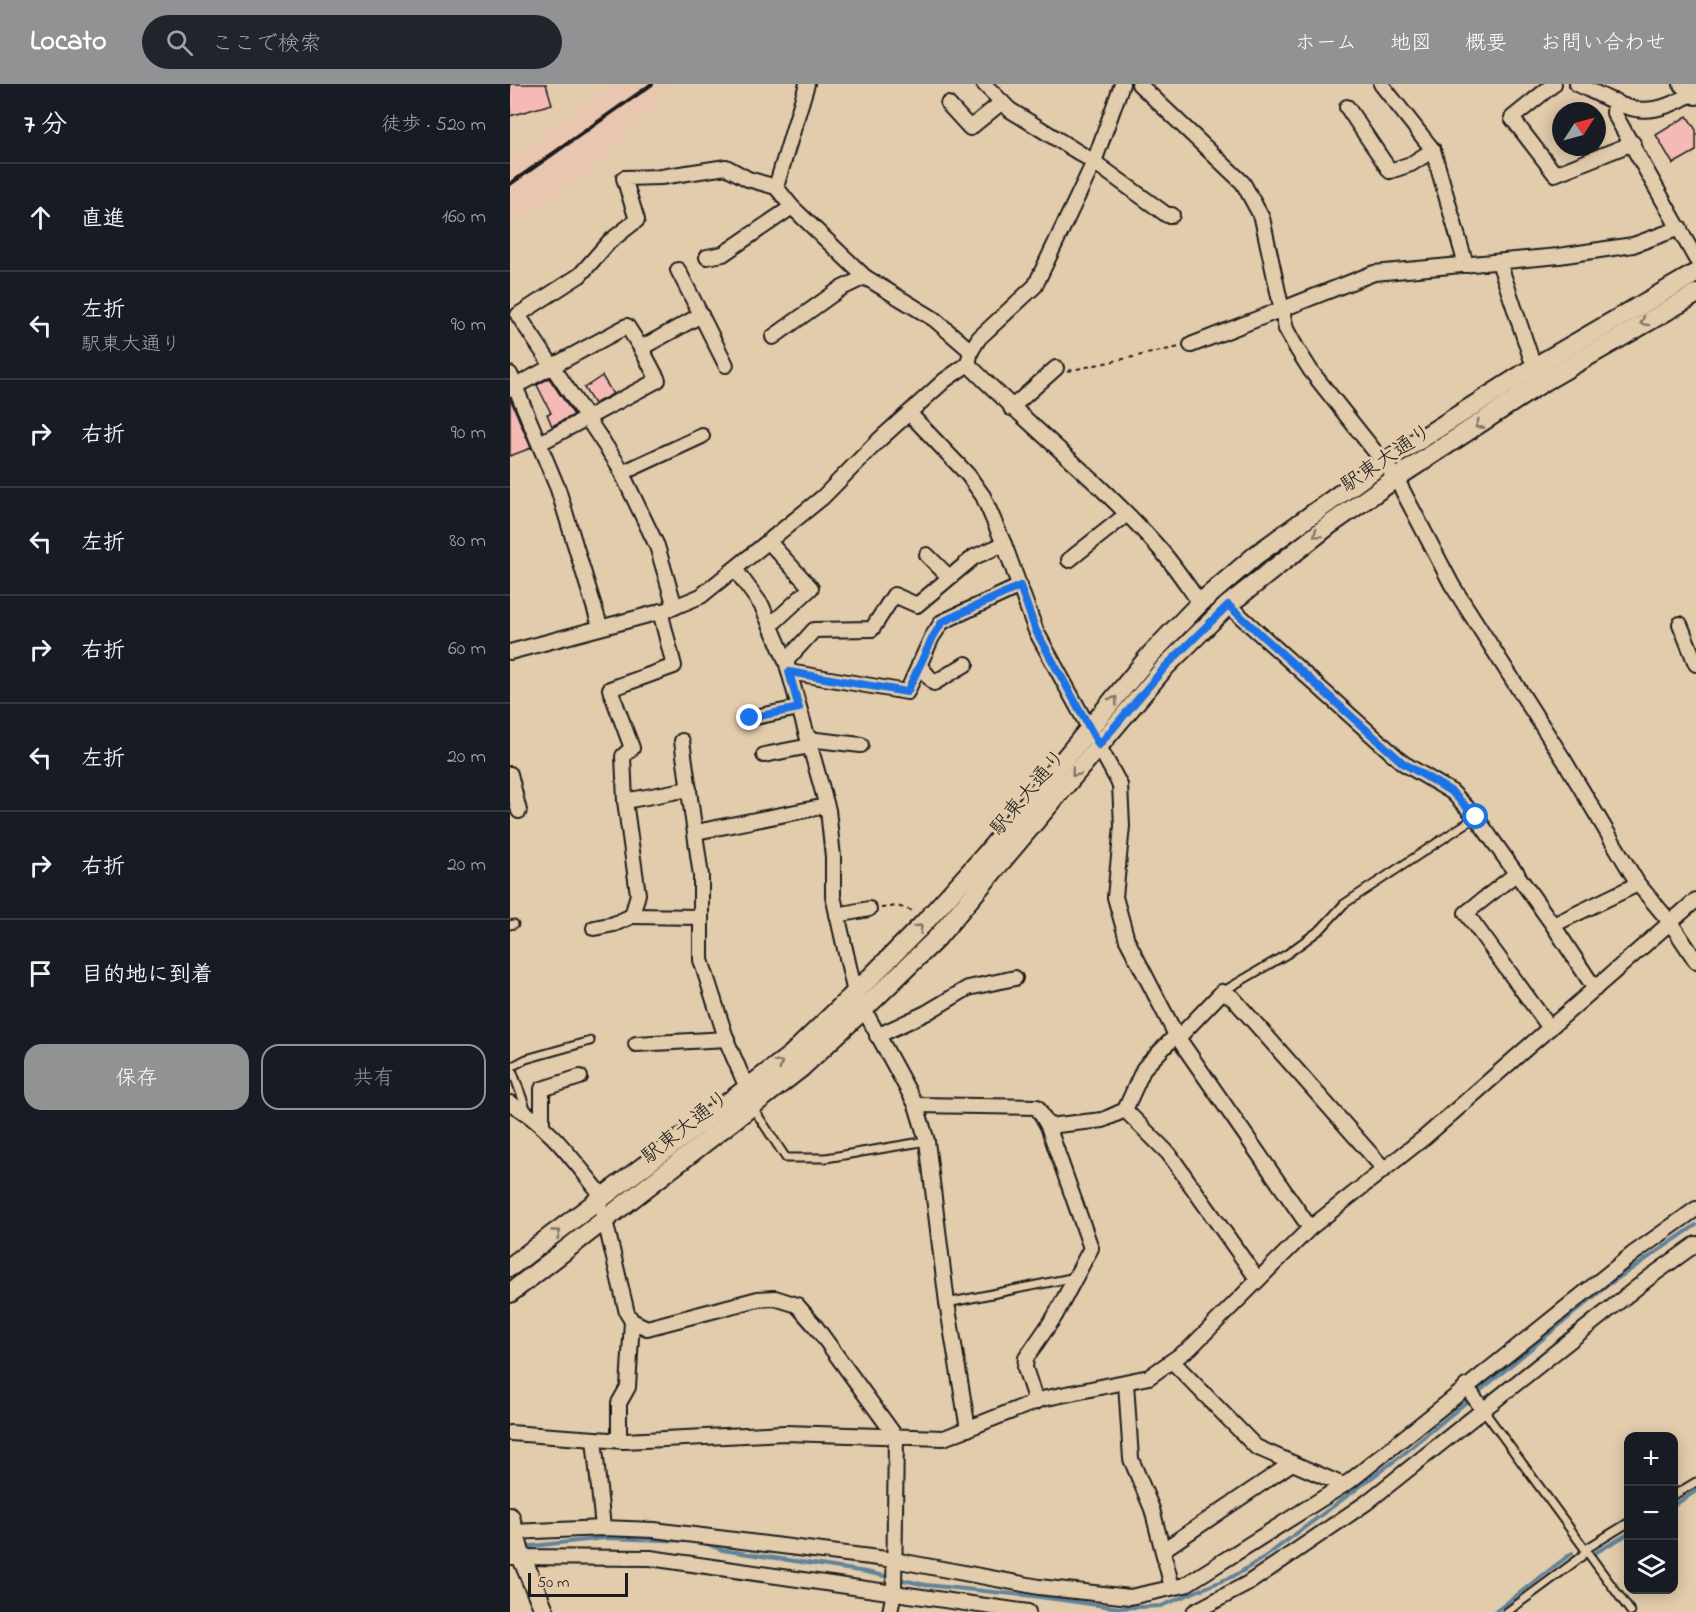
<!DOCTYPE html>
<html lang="ja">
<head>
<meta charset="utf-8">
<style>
  :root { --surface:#171b24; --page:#20242c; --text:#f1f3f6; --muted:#9ea1a6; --line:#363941; --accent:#919294 }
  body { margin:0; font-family:"Indie Flower","Klee One",sans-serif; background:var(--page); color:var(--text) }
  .controls { position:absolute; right:18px; bottom:18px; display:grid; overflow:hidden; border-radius:12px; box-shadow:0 3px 15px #0003 }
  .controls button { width:54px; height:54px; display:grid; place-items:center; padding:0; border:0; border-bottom:2px solid var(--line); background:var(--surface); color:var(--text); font:30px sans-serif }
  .compass { position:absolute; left:1042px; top:18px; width:54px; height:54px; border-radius:50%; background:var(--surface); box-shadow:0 3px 15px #0003; rotate:54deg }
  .scale { position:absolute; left:18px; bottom:15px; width:100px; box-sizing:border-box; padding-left:6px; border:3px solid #1c1c1c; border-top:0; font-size:16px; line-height:21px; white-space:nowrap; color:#1c1c1c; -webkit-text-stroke:4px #e3ccac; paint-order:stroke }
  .stop { position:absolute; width:18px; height:18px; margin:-14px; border:4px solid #1a73e8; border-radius:50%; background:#fff }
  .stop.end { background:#1a73e8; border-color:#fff; box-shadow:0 2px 6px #0008 }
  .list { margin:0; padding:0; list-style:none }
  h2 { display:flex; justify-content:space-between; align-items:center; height:78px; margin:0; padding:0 24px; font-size:26px }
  h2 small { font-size:20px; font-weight:400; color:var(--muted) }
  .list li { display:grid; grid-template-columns:39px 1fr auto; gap:18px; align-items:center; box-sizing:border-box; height:108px; padding:0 24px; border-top:2px solid var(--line) }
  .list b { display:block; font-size:22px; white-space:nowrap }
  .list p { margin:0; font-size:20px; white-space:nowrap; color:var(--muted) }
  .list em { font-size:20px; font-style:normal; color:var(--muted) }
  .actions { display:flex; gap:12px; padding:18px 24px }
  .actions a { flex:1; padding:14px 0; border:2px solid var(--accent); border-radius:18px; text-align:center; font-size:21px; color:var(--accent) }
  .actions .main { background:var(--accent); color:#fff }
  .icon { flex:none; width:33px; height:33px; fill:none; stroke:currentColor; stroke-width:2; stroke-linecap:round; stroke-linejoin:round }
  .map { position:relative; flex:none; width:1186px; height:1528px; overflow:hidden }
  header { display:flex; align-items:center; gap:36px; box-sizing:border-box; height:84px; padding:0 30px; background:var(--accent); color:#fff }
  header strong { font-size:28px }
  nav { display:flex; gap:33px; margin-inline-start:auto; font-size:21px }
  .search { width:420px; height:54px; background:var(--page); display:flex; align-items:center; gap:15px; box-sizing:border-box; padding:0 21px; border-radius:33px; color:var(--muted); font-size:22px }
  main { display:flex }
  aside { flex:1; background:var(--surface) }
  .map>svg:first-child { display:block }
</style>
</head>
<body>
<header>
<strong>Locato</strong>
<div class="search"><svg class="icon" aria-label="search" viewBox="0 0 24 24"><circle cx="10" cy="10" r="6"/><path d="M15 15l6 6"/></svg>ここで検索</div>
<nav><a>ホーム</a><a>地図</a><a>概要</a><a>お問い合わせ</a></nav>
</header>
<main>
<aside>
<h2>7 分<small>徒歩 · 520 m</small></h2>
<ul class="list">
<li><svg class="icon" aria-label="ahead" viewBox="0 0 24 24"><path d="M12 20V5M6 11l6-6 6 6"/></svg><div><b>直進</b></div><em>160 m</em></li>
<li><svg class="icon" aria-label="left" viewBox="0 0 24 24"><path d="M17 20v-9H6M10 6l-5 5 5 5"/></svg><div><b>左折</b><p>駅東大通り</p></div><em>90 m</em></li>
<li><svg class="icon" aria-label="right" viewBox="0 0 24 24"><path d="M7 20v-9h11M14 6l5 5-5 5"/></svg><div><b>右折</b></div><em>90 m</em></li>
<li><svg class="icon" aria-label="left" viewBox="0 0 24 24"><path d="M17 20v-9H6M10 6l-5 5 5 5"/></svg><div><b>左折</b></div><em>80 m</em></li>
<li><svg class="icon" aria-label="right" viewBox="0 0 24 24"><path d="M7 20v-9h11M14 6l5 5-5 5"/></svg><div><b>右折</b></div><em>60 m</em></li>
<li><svg class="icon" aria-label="left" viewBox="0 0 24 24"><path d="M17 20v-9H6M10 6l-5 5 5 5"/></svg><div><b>左折</b></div><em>20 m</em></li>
<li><svg class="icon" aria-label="right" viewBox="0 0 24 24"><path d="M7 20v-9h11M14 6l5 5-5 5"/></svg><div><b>右折</b></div><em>20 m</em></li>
<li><svg class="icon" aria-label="arrive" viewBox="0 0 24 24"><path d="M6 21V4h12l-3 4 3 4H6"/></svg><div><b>目的地に到着</b></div></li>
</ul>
<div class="actions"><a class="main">保存</a><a>共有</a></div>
</aside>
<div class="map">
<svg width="1186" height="1528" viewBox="0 0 1186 1528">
  <rect width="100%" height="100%" fill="#e3ccac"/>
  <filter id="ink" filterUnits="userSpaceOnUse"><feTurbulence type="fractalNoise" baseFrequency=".0167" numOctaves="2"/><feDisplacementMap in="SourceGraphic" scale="12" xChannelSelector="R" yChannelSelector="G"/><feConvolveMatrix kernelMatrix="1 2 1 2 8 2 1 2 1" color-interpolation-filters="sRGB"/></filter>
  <g filter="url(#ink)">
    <path fill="#e8c6af" d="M103,0H163L82,84L0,145V74Z"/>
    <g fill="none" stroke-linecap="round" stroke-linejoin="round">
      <g stroke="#61849b" stroke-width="4">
        <path d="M1164,1421L1186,1407"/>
        <path d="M192,1458L212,1466L356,1488L416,1501L523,1512L609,1524L651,1522L726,1491L756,1472L891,1372L1098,1201L1186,1141"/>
        <path d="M13,1463L95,1454L179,1457"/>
        <path d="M1085,1469L1118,1450"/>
        <path d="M985,1528L1062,1469"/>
      </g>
    </g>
    <g fill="#f5b9b6" stroke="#1c1c1c" stroke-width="1.5">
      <path d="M0,0H36L42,20L0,32Z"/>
      <path d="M1177,32L1186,46V67L1163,80L1146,51Z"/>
      <path d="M92,292L103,310L84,320L74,304Z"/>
      <path d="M39,294L64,331L42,342L37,330L41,329L27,301Z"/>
      <path d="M0,314L21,364L0,372Z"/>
    </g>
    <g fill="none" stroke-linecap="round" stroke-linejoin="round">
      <g stroke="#1c1c1c" stroke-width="11">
        <g id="lane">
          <path d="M0,841L4,840"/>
          <path d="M712,908L777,870L811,845L834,820L966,733"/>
          <path d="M243,1024L276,1074H316L417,1057"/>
          <path d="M17,1027L1,983L16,975L80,957"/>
          <path d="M437,1219L566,1193"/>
          <path d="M974,1327L1121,1528"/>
          <path d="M1164,1411L1186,1398"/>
          <path d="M997,1528L1070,1474L1079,1463L1118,1439"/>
        </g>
      </g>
      <g stroke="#1c1c1c" stroke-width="18">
        <g id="street">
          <path d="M297,0L266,103L282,123L355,193L424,235L461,267"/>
          <path d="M474,0L500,26L584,78L657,131H662"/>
          <path d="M629,0L733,99L752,134L776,245L787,265L801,287L886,394L942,501L1054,676L1128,800L1160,838L1186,877"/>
          <path d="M1044,0L1002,34L1045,90L1123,59"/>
          <path d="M1067,0C1117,23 1131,40 1183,9"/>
          <path d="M1105,17L1104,29L1186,175"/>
          <path d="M438,20L460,44L492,18"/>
          <path d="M837,23L880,87L901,80L923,66L871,0"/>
          <path d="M923,66L956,181"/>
          <path d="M197,173L213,170L282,123"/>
          <path d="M989,178L1021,274"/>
          <path d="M191,231L216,281"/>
          <path d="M263,253L330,205L355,193"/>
          <path d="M681,261L864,189L1049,172L1123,161L1170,144"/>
          <path d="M458,280C520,343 591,398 649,464C664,481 677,501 690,519"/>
          <path d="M0,290L48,405L90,542"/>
          <path d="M0,305L117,242L131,264L191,231L168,186"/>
          <path d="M501,324L546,284"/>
          <path d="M400,330L458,391L473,412L494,460L526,547L610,701L612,742L605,813L617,856L666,951L800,1144"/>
          <path d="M30,359L148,296L131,264"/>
          <path d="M112,389L192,352"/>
          <path d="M259,458L301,504L262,540"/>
          <path d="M417,471L439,493"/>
          <path d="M559,476L617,430"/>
          <path d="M225,485L252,522L276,577L318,726L323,773V812L345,909L406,1021L417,1057L437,1219L458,1345"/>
          <path d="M718,521L893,679L942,708L966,733L1043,841L1085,905"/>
          <path d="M165,523L147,462L107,379L8,231L70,191L99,158L127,136L114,94L151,93L216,83L238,95L266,103"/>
          <path d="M1170,540L1186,580"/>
          <path d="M0,568L157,526L191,512L313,413L369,356L435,296L458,280L461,267L469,254L525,202L584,78L612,0"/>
          <path d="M276,577L304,546L362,545L384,511L407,521L464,473L494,460"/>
          <path d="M409,581L424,599L456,580"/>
          <path d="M279,588L397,608L422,553L432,538L510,502"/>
          <path d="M240,634L289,624"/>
          <path d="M298,655L351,661"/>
          <path d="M172,657L191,792V876L218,960L237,1004"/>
          <path d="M254,671L300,662"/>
          <path d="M0,690L9,727"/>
          <path d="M115,717L179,705"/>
          <path d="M186,748L316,722"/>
          <path d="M1007,789L956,829L1040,944"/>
          <path d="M327,831L359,825"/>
          <path d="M122,832L190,833"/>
          <path d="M1043,841L1128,800"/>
          <path d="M84,844L104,840L122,832L128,810L115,717L113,672L122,664L100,605L164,582L150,527"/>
          <path d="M367,952L416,929L458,904L505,894"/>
          <path d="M668,954L712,908L722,913L874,1085"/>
          <path d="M126,960L217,955"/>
          <path d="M0,1019C40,1041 66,1080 94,1114"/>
          <path d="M406,1021L527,1023L538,1042L593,1036L615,1026L634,984L666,951"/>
          <path d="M615,1026L659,1070L748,1196"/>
          <path d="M32,1042V1005L70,993"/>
          <path d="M93,1128L117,1229L122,1237L137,1244L248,1215L265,1214L287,1221L306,1243L386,1353L384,1508L380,1528"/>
          <path d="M662,1277L746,1363L833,1401"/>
          <path d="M616,1299L621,1375L642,1425L662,1503"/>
          <path d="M956,1302L974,1327"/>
          <path d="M526,1318L515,1284L516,1274L545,1232L581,1164L538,1042"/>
          <path d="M0,1349L114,1357L275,1349L434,1354L532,1315L639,1293L680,1264L800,1144L915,1053L1186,816"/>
          <path d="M84,1355L93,1444"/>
          <path d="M109,1356V1319L118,1303L122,1237"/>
          <path d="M3,1448L93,1444L144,1446L384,1476L529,1503L620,1513L675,1501L840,1397L1124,1169L1186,1125"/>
          <path d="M653,1466L782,1379"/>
          <path d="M0,1473L140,1474L518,1528"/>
          <path d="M684,1528L737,1500L856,1419L1140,1193L1186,1160"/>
        </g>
      </g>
      <g stroke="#1c1c1c" stroke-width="22">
        <g id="secondary">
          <path d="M1173,0L1186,11"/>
          <path d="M0,1183L281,971L345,909L414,839L476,770L641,570L690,519L746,471L873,379L1021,285L1186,189"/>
          <path d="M0,1209L291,984L354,925L427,854L656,582L718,521L818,442L886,394L1030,300L1186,210"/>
          <path d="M0,1433L11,1472L35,1528"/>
        </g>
      </g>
      <g stroke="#1c1c1c" stroke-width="2" stroke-dasharray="4.5 4.5" stroke-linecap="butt">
        <path d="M558,287L669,263"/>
        <path d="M371,824L387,822L403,827"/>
      </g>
      <use href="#lane" stroke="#e3ccac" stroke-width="7"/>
      <use href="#street" stroke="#e3ccac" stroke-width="14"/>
      <use href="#secondary" stroke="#e3ccac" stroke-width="18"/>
      <path stroke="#1c1c1c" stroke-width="4" d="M0,100L142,0"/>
    </g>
    <defs><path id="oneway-chevron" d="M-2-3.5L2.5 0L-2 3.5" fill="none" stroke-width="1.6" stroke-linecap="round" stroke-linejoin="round" transform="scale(1.5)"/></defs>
    <g stroke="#807464">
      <use href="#oneway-chevron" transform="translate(1134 238) rotate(151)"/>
      <use href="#oneway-chevron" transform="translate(969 341) rotate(147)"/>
      <use href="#oneway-chevron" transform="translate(807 450) rotate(143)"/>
      <use href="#oneway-chevron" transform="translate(604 616) rotate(-51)"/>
      <use href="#oneway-chevron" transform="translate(565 689) rotate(130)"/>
      <use href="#oneway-chevron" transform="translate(409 844) rotate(-46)"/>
      <use href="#oneway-chevron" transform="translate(269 980) rotate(-37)"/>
      <use href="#oneway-chevron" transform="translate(47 1149) rotate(-36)"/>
    </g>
  </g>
  <g fill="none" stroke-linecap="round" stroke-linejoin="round" filter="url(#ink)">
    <path stroke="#1a73e8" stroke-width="8" d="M240,634L289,624L279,588L397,608L423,553L432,538L510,502L526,547L589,661L656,582L718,521L893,679L942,708L966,733"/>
  </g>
  <g text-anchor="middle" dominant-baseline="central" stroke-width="6" stroke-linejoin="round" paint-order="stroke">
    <g font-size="21" fill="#1c1c1c" stroke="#e3ccac">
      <text transform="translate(877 375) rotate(-34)">駅東大通り</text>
      <text transform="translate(519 709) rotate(-50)">駅東大通り</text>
      <text transform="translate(176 1044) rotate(-38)">駅東大通り</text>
    </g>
  </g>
</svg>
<div class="controls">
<button>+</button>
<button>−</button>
<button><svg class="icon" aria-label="layers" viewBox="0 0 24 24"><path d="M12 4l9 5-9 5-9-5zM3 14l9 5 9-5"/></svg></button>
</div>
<svg class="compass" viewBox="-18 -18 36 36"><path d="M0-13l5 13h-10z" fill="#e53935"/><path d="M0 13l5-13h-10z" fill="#9ea1a6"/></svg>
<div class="scale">50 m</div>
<div class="stop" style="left:966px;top:733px"></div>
<div class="stop end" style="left:240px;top:634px"></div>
</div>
</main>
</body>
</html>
